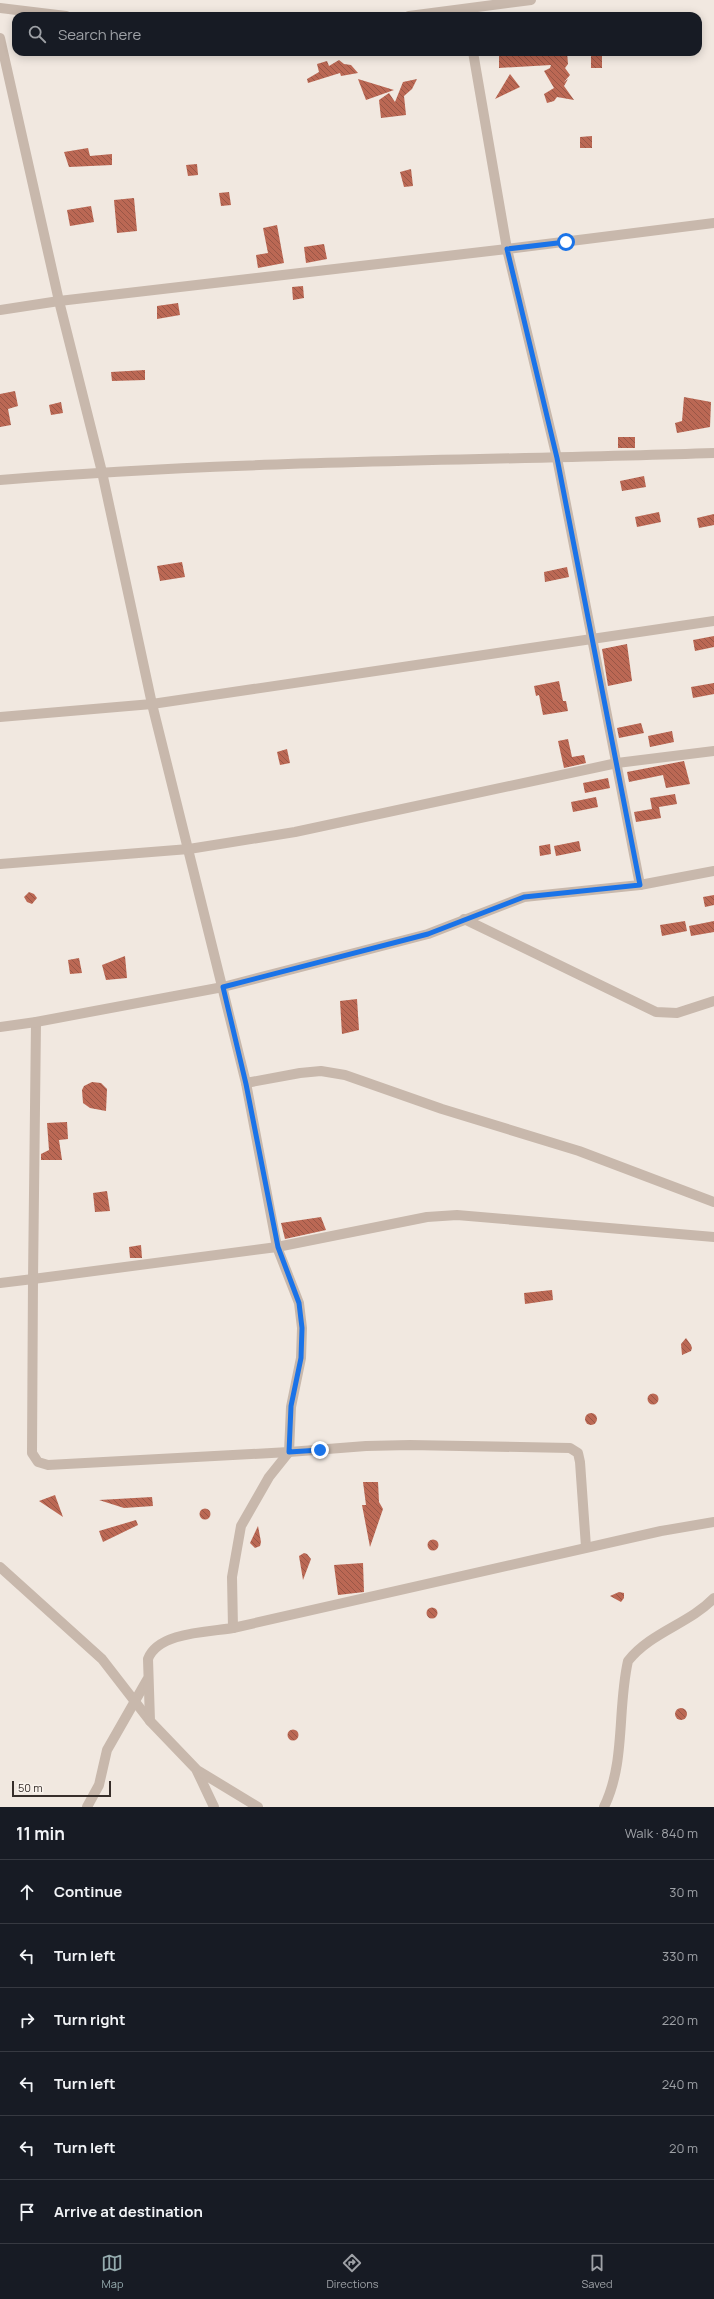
<!DOCTYPE html>
<html lang="en">
<head>
<meta charset="utf-8">
<style>
  :root { --surface:#171b24; --page:#20242c; --text:#f1f3f6; --muted:#9ea1a6; --line:#363941; --accent:#95abae }
  body { margin:0; font-family:Manrope,sans-serif; background:var(--page); color:var(--text) }
  .scale { position:absolute; left:12px; bottom:10px; width:99px; box-sizing:border-box; padding-left:4px; border:2px solid #372e2a; border-top:0; font-size:11px; line-height:14px; white-space:nowrap; color:#372e2a; -webkit-text-stroke:3px #f9f2ec; paint-order:stroke }
  .stop { position:absolute; width:12px; height:12px; margin:-9px; border:3px solid #1a73e8; border-radius:50%; background:#fff }
  .stop.end { background:#1a73e8; border-color:#fff; box-shadow:0 1px 4px #0008 }
  .list { margin:0; padding:0; list-style:none }
  h2 { display:flex; justify-content:space-between; align-items:center; height:52px; margin:0; padding:0 16px; font-size:17px }
  h2 small { font-size:13px; font-weight:400; color:var(--muted) }
  .list li { display:grid; grid-template-columns:26px 1fr auto; gap:12px; align-items:center; box-sizing:border-box; height:64px; padding:0 16px; border-top:1px solid var(--line) }
  .list b { display:block; font-size:15px; white-space:nowrap }
  .list em { font-size:13px; font-style:normal; color:var(--muted) }
  .icon { flex:none; width:22px; height:22px; fill:none; stroke:currentColor; stroke-width:2; stroke-linecap:round; stroke-linejoin:round }
  .map { position:relative; flex:none; width:714px; height:1807px; overflow:hidden }
  .search { position:absolute; background:var(--surface); box-shadow:0 2px 10px #0003; left:12px; right:12px; top:12px; height:44px; display:flex; align-items:center; gap:10px; box-sizing:border-box; padding:0 14px; border-radius:12px; color:var(--muted); font-size:15px }
  .sheet { height:436px; background:var(--surface) }
  nav { display:flex; justify-content:space-around; align-items:center; box-sizing:border-box; height:56px; border-top:1px solid var(--line); background:var(--surface); font-size:11px; color:var(--muted) }
  nav a { display:grid; justify-items:center; gap:2px }
  nav .on { color:var(--accent) }
  .map>svg:first-child { display:block }
</style>
</head>
<body>
<div class="map">
<svg width="714" height="1807" viewBox="0 0 714 1807">
  <defs>
    <pattern id="building-back-hatch" width="6" height="6" patternUnits="userSpaceOnUse"><rect width="6" height="6" fill="#bb6854"/><path d="M-1 5l2 2M0 0l6 6M5-1l2 2" fill="none" stroke="#995646"/></pattern>
  </defs>
  <rect width="100%" height="100%" fill="#f1e8e0"/>
  <g fill="url(#building-back-hatch)">
    <path d="M499,52H567L568,64L565,68L570,75L564,82L568,79L564,86L574,100L557,97L554,101L547,103L544,94L554,88L544,71L550,68L551,65L499,68Z"/>
    <rect x="591" y="52" width="11" height="16"/>
    <path d="M339,60L344,64L351,65L358,73L341,76L340,73L308,83L307,79L319,72L317,64L327,61L329,66Z"/>
    <path d="M510,74L520,87L495,99Z"/>
    <path d="M358,79L394,90L366,100Z"/>
    <path d="M417,79L412,89L404,96L406,115L381,118L379,100L389,93L395,102L403,82Z"/>
    <path d="M592,136V148H580V137Z"/>
    <path d="M88,148L90,156L112,154V165L69,167L64,152Z"/>
    <path d="M197,164L198,175L188,176L186,165Z"/>
    <path d="M411,169L413,186L404,187L400,172Z"/>
    <path d="M229,192L231,205L221,206L219,193Z"/>
    <path d="M134,198L137,231L117,233L114,200Z"/>
    <path d="M91,206L94,222L70,226L67,210Z"/>
    <path d="M277,225L284,263L258,268L256,255L268,253L263,228Z"/>
    <path d="M324,244L327,259L306,263L304,247Z"/>
    <path d="M303,286L304,298L293,300L292,287Z"/>
    <path d="M178,303L180,315L157,319V306Z"/>
    <path d="M145,370V380L112,381L111,372Z"/>
    <path d="M15,391L18,406L8,409L11,425L0,427V394Z"/>
    <path d="M684,397L711,402L710,427L677,433L675,423L682,421Z"/>
    <path d="M61,402L63,413L51,415L49,405Z"/>
    <rect x="618" y="437" width="17" height="11"/>
    <path d="M644,476L646,487L622,491L620,481Z"/>
    <path d="M659,512L661,522L637,527L635,517Z"/>
    <path d="M714,514V525L699,528L697,518Z"/>
    <path d="M182,562L185,577L160,581L157,566Z"/>
    <path d="M567,567L569,577L545,582L544,572Z"/>
    <path d="M714,636V647L695,651L693,640Z"/>
    <path d="M627,644L632,681L608,686L602,649Z"/>
    <path d="M559,681L563,701H566L568,711L543,715L539,695L536,696L534,686Z"/>
    <path d="M714,683V694L693,698L691,687Z"/>
    <path d="M641,723L644,733L619,738L617,728Z"/>
    <path d="M672,731L674,742L650,747L648,736Z"/>
    <path d="M568,739L572,757L584,755L586,763L564,768L558,741Z"/>
    <path d="M287,749L290,763L280,765L277,752Z"/>
    <path d="M684,761L690,784L666,788L663,775L629,782L627,772Z"/>
    <path d="M608,778L610,788L585,793L583,783Z"/>
    <path d="M675,794L677,804L659,807L661,818L636,822L634,812L652,809L650,798Z"/>
    <path d="M596,797L598,807L573,812L571,802Z"/>
    <path d="M579,841L581,851L556,856L554,846Z"/>
    <path d="M550,844L551,854L540,856L539,846Z"/>
    <path d="M29,892L34,894L37,898L32,904L27,902L24,897Z"/>
    <path d="M714,895V905L705,907L703,897Z"/>
    <path d="M685,921L687,931L662,936L660,925Z"/>
    <path d="M714,921V932L691,936L689,926Z"/>
    <path d="M125,956L127,978L106,980L102,965Z"/>
    <path d="M79,958L82,973L70,974L68,960Z"/>
    <path d="M357,999L359,1030L342,1034L340,1001Z"/>
    <path d="M92,1082L101,1083L107,1089L106,1111L90,1108L83,1103L82,1090L84,1086Z"/>
    <path d="M67,1122L68,1139L59,1140L62,1160H41V1154L49,1150L47,1123Z"/>
    <path d="M107,1191L110,1211L95,1212L93,1193Z"/>
    <path d="M321,1217L326,1230L285,1239L281,1223Z"/>
    <path d="M141,1245L142,1258H130L129,1247Z"/>
    <path d="M552,1290L553,1300L525,1304L524,1293Z"/>
    <path d="M686,1338L691,1345L692,1348L691,1351L682,1355L681,1344Z"/>
    <circle cx="653" cy="1399" r="5.5"/>
    <circle cx="591" cy="1419" r="6"/>
    <path d="M363,1482H378L379,1502L383,1509L370,1547L362,1505H366Z"/>
    <path d="M55,1495L63,1517L39,1501Z"/>
    <path d="M152,1497L153,1506L124,1508L99,1500Z"/>
    <circle cx="205" cy="1514" r="5.5"/>
    <path d="M136,1520L138,1525L103,1542L99,1531Z"/>
    <path d="M258,1526L261,1542L260,1546L255,1548L250,1543Z"/>
    <circle cx="433" cy="1545" r="5.5"/>
    <path d="M304,1553L307,1554L311,1559L303,1580L299,1556Z"/>
    <path d="M363,1563L364,1592L338,1595L334,1565Z"/>
    <path d="M619,1592L624,1593V1598L621,1602L610,1596Z"/>
    <circle cx="432" cy="1613" r="5.5"/>
    <circle cx="681" cy="1714" r="6"/>
    <circle cx="293" cy="1735" r="5.5"/>
  </g>
  <g fill="none" stroke-linecap="round" stroke-linejoin="round">
    <g stroke="#c8b8ac" stroke-width="10">
      <path d="M0,8L66,16"/>
      <path d="M409,16L531,0"/>
      <path d="M0,38L59,301L102,472L152,704L246,1083L277,1247L299,1303L302,1328L301,1358L291,1407L289,1452L269,1477L241,1526L232,1577L233,1628"/>
      <path d="M473,52L507,249L557,458L640,885L714,871"/>
      <path d="M0,310L59,301L507,249L714,223"/>
      <path d="M0,480C237,460 476,461 714,453"/>
      <path d="M0,717L152,704L714,621"/>
      <path d="M0,864L189,849L295,832L617,763L714,751"/>
      <path d="M464,919L656,1012L677,1013L714,1001"/>
      <path d="M36,1022L33,1279L277,1247L427,1217L457,1215L714,1237"/>
      <path d="M0,1027L36,1022L223,987L428,934L524,897L640,885"/>
      <path d="M246,1083L300,1073L321,1071L345,1075L442,1109L579,1151L714,1202"/>
      <path d="M0,1283L33,1279L32,1453L38,1462L48,1465L289,1452L366,1446L410,1445L570,1448L578,1453L580,1462L586,1547"/>
      <path d="M0,1567L102,1659L150,1721"/>
      <path d="M197,1771L214,1807"/>
      <path d="M87,1807L99,1785L107,1750L147,1680"/>
      <path d="M258,1807L197,1770L150,1721L148,1659C158,1632 209,1632 233,1628L661,1531L714,1522"/>
      <path d="M604,1807C626,1762 617,1709 628,1661C651,1632 689,1624 714,1598"/>
    </g>
  </g>
  <g fill="none" stroke-linecap="round" stroke-linejoin="round">
    <path stroke="#1a73e8" stroke-width="5" d="M320,1450L289,1452L291,1406L301,1358L302,1328L299,1303L278,1247L246,1084L223,987L428,934L524,897L640,885L557,458L507,249L566,242"/>
  </g>
</svg>
<div class="scale">50 m</div>
<div class="stop" style="left:566px;top:242px"></div>
<div class="stop end" style="left:320px;top:1450px"></div>
<div class="search"><svg class="icon" aria-label="search" viewBox="0 0 24 24"><circle cx="10" cy="10" r="6"/><path d="M15 15l6 6"/></svg>Search here</div>
</div>
<section class="sheet">
<h2>11 min<small>Walk · 840 m</small></h2>
<ul class="list">
<li><svg class="icon" aria-label="ahead" viewBox="0 0 24 24"><path d="M12 20V5M6 11l6-6 6 6"/></svg><div><b>Continue</b></div><em>30 m</em></li>
<li><svg class="icon" aria-label="left" viewBox="0 0 24 24"><path d="M17 20v-9H6M10 6l-5 5 5 5"/></svg><div><b>Turn left</b></div><em>330 m</em></li>
<li><svg class="icon" aria-label="right" viewBox="0 0 24 24"><path d="M7 20v-9h11M14 6l5 5-5 5"/></svg><div><b>Turn right</b></div><em>220 m</em></li>
<li><svg class="icon" aria-label="left" viewBox="0 0 24 24"><path d="M17 20v-9H6M10 6l-5 5 5 5"/></svg><div><b>Turn left</b></div><em>240 m</em></li>
<li><svg class="icon" aria-label="left" viewBox="0 0 24 24"><path d="M17 20v-9H6M10 6l-5 5 5 5"/></svg><div><b>Turn left</b></div><em>20 m</em></li>
<li><svg class="icon" aria-label="arrive" viewBox="0 0 24 24"><path d="M6 21V4h12l-3 4 3 4H6"/></svg><div><b>Arrive at destination</b></div></li>
</ul>
</section>
<nav>
<a class="on"><svg class="icon" aria-label="map" viewBox="0 0 24 24"><path d="M3 6l6-2 6 2 6-2v14l-6 2-6-2-6 2zM9 4v14M15 6v14"/></svg>Map</a>
<a><svg class="icon" aria-label="directions" viewBox="0 0 24 24"><path d="M12 3l9 9-9 9-9-9zM9 14v-3h6M13 9l2 2-2 2"/></svg>Directions</a>
<a><svg class="icon" aria-label="saved" viewBox="0 0 24 24"><path d="M7 4h10v16l-5-4-5 4z"/></svg>Saved</a>
</nav>
</body>
</html>
